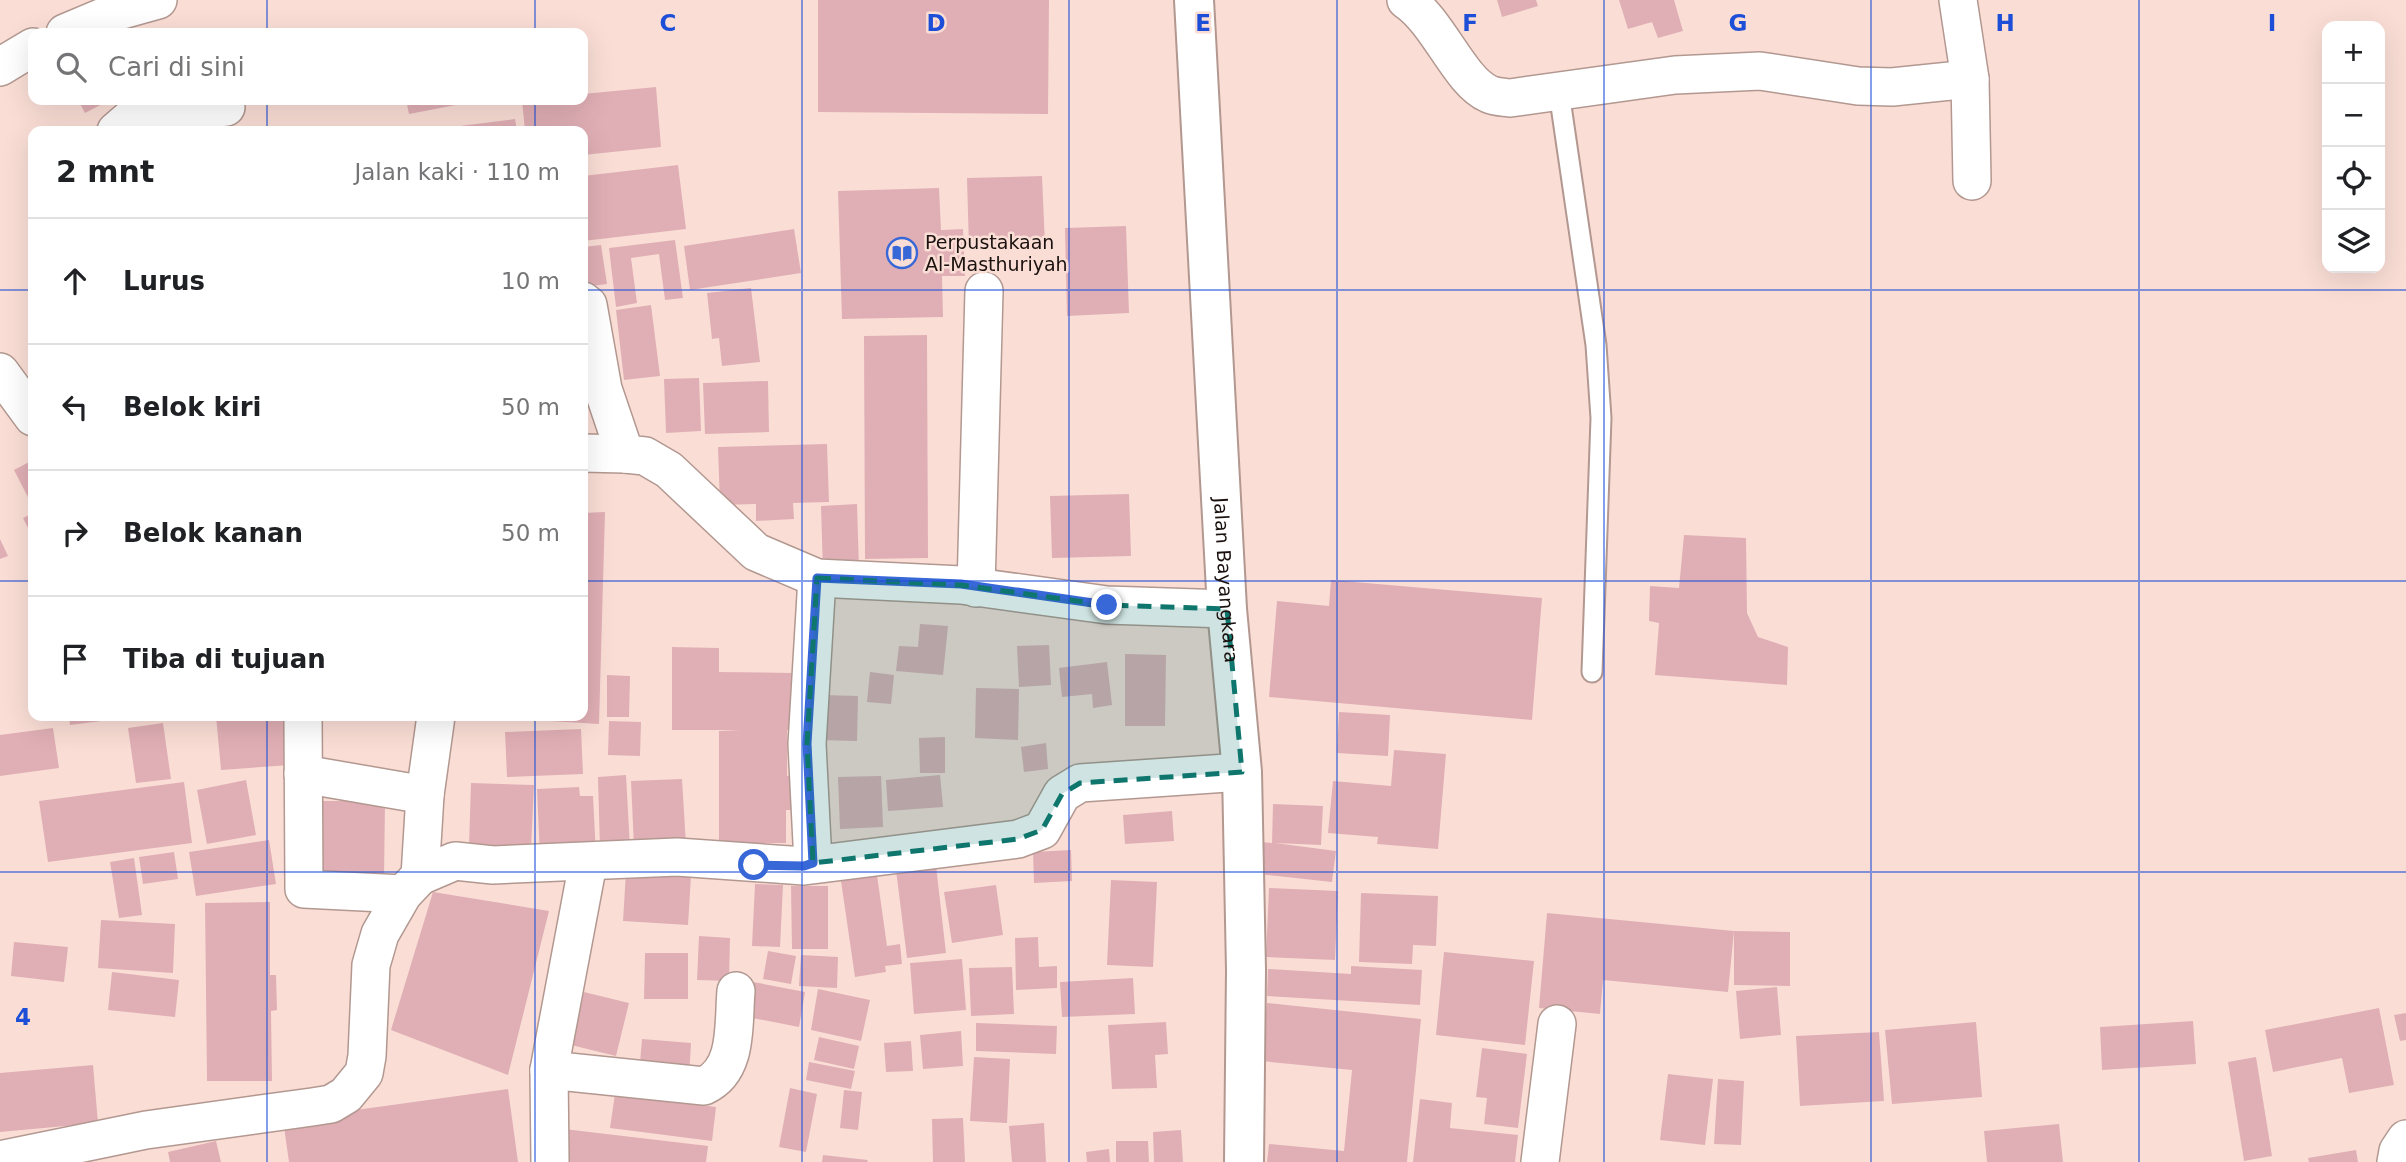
<!DOCTYPE html>
<html lang="id">
<head>
<meta charset="utf-8">
<style>
  :root { --surface:#fff; --page:#f6f6f6; --text:#202124; --muted:#757577; --line:#e0e0e0 }
  body { margin:0; font-family:"DejaVu Sans",sans-serif; background:var(--page); color:var(--text) }
  .controls { position:absolute; right:21px; top:21px; display:grid; overflow:hidden; border-radius:14px; box-shadow:0 7px 28px #0002 }
  .controls button { width:63px; height:63px; display:grid; place-items:center; padding:0; border:0; border-bottom:2px solid var(--line); background:var(--surface); color:var(--text); font:35px sans-serif }
  .stop { position:absolute; width:21px; height:21px; margin:-16px; border:5px solid #3867d7; border-radius:50%; background:#fff }
  .stop.end { background:#3867d7; border-color:#fff; box-shadow:0 2px 7px #0008 }
  .list { margin:0; padding:0; list-style:none }
  h2 { display:flex; justify-content:space-between; align-items:center; height:91px; margin:0; padding:0 28px; font-size:30px }
  h2 small { font-size:23px; font-weight:400; color:var(--muted) }
  .list li { display:grid; grid-template-columns:46px 1fr auto; gap:21px; align-items:center; box-sizing:border-box; height:126px; padding:0 28px; border-top:2px solid var(--line) }
  .list b { display:block; font-size:26px; white-space:nowrap }
  .list em { font-size:23px; font-style:normal; color:var(--muted) }
  .icon { flex:none; width:38px; height:38px; fill:none; stroke:currentColor; stroke-width:2; stroke-linecap:round; stroke-linejoin:round }
  .map { position:relative; flex:none; width:2406px; height:1162px; overflow:hidden }
  .search { position:absolute; background:var(--surface); box-shadow:0 7px 28px #0002; left:28px; top:28px; width:560px; height:77px; display:flex; align-items:center; gap:18px; box-sizing:border-box; padding:0 24px; border-radius:14px; color:var(--muted); font-size:26px }
  .panel { position:absolute; background:var(--surface); box-shadow:0 7px 28px #0002; left:28px; top:126px; width:560px; height:595px; border-radius:14px }
  .map>svg:first-child { display:block }
</style>
</head>
<body>
<div class="map">
<svg width="2406" height="1162" viewBox="0 0 2406 1162">
  <rect width="100%" height="100%" fill="#faded6"/>
  <g fill="#e0afb5">
    <path d="M818,0H1049L1048,114L818,112Z"/>
    <path d="M1497,0H1536L1538,6L1502,17Z"/>
    <path d="M1619,0H1674L1683,31L1658,38L1652,22L1628,29Z"/>
    <path d="M656,87L661,147L583,155V131H525L522,100H583V94Z"/>
    <path d="M78,100H110L85,113Z"/>
    <path d="M406,100H461V104L409,114Z"/>
    <path d="M515,119L517,131H461L460,126Z"/>
    <path d="M678,165L686,229L583,241V176Z"/>
    <path d="M1042,176L1045,245L969,248L967,178Z"/>
    <path d="M939,188L941,230L963,229L965,276H942L943,317L842,319L838,191Z"/>
    <path d="M1126,226L1129,313L1067,316L1065,228Z"/>
    <path d="M794,229L801,273L690,290L684,246Z"/>
    <path d="M675,240L683,298L665,300L659,254L631,258L637,303L616,307L609,248Z"/>
    <path d="M601,245L607,284L583,287V247Z"/>
    <path d="M751,288L760,362L722,366L719,338L712,339L707,293Z"/>
    <path d="M651,305L660,376L624,380L616,310Z"/>
    <path d="M927,335L928,558L865,559L864,336Z"/>
    <path d="M699,378L701,431L666,433L664,379Z"/>
    <path d="M768,381L769,432L705,434L703,383Z"/>
    <path d="M827,444L829,502L793,503L794,519L756,521V504L720,505L718,447Z"/>
    <path d="M33,460V507L14,470Z"/>
    <path d="M1129,494L1131,556L1052,558L1050,496Z"/>
    <path d="M857,504L859,569L823,571L821,506Z"/>
    <path d="M605,512L599,724L518,719V716H583V513Z"/>
    <path d="M33,513V538L23,518Z"/>
    <path d="M1684,535L1746,538L1747,613L1758,637L1788,647L1787,685L1655,675L1659,623L1649,621L1650,586L1679,588Z"/>
    <path d="M0,539L8,556L0,559Z"/>
    <path d="M1331,580L1542,598L1532,720L1269,697L1277,601L1329,606Z"/>
    <path d="M920,624L948,626L943,675L896,671L899,646L918,647Z"/>
    <path d="M1049,645L1051,685L1019,687L1017,646Z"/>
    <path d="M672,647L719,648V672L793,673L792,730H787V776H794V810H786V843H719V731L740,730H672Z"/>
    <path d="M1125,654L1166,655L1165,726H1125Z"/>
    <path d="M1107,662L1112,705L1093,708L1092,694L1062,697L1059,668Z"/>
    <path d="M870,672L894,675L891,704L867,702Z"/>
    <path d="M607,675L630,676L629,717H607Z"/>
    <path d="M976,688L1019,689L1018,740L975,738Z"/>
    <path d="M821,695L858,696L857,741L820,740Z"/>
    <path d="M1339,712L1390,715L1388,756L1337,753Z"/>
    <path d="M69,716H132L133,717L70,725Z"/>
    <path d="M216,716H287L290,765L221,770Z"/>
    <path d="M609,721L641,722L640,756L608,755Z"/>
    <path d="M163,723L171,779L136,783L128,728Z"/>
    <path d="M53,728L59,768L0,776V735Z"/>
    <path d="M581,729L583,774L507,777L505,732Z"/>
    <path d="M945,737V773H920L919,738Z"/>
    <path d="M1046,743L1048,769L1024,772L1021,747Z"/>
    <path d="M1394,750L1446,754L1438,849L1377,844L1378,837L1328,833L1333,781L1391,786Z"/>
    <path d="M626,775L630,848L600,849L598,777Z"/>
    <path d="M940,775L943,807L888,811L886,780Z"/>
    <path d="M881,776L883,827L840,829L838,777Z"/>
    <path d="M682,779L686,845L634,847L631,781Z"/>
    <path d="M246,780L256,835L207,844L197,790Z"/>
    <path d="M184,782L192,843L48,862L39,801Z"/>
    <path d="M471,783L534,785L531,848L469,846Z"/>
    <path d="M579,787L580,796H593L596,855L540,858L537,789Z"/>
    <path d="M321,801H385L384,878H320Z"/>
    <path d="M1273,804L1323,806L1321,845L1275,843L1336,851L1332,882L1249,873L1252,841L1272,843Z"/>
    <path d="M1172,811L1174,841L1125,844L1123,815Z"/>
    <path d="M269,840L276,884L196,896L189,852Z"/>
    <path d="M1071,850L1072,881L1034,883L1033,852Z"/>
    <path d="M174,852L178,879L143,884L139,857Z"/>
    <path d="M935,857L946,953L907,958L895,862Z"/>
    <path d="M134,858L142,915L119,918L110,862Z"/>
    <path d="M626,872L691,876L688,925L623,921Z"/>
    <path d="M877,875L887,946L900,944L902,964L885,966L886,972L855,977L841,881Z"/>
    <path d="M1111,880L1157,882L1153,967L1107,965Z"/>
    <path d="M755,884L783,885L780,947L752,946Z"/>
    <path d="M996,885L1003,935L952,943L944,892Z"/>
    <path d="M791,886H828V949H792Z"/>
    <path d="M1269,888L1338,891L1335,960L1266,957Z"/>
    <path d="M433,892L549,911L508,1075L391,1030Z"/>
    <path d="M1361,893L1438,896L1436,946L1413,945L1412,964L1359,962Z"/>
    <path d="M270,902V975H276L277,1010L271,1011L272,1081H207L205,903Z"/>
    <path d="M1547,913L1734,931L1728,992L1603,980L1600,1014L1539,1008Z"/>
    <path d="M101,920L175,924L173,973L98,968Z"/>
    <path d="M1734,931L1790,932V986L1734,985Z"/>
    <path d="M699,936L730,938L729,981L697,980Z"/>
    <path d="M1038,937L1039,967L1057,966V988L1016,990L1015,938Z"/>
    <path d="M14,942L68,947L64,982L11,976Z"/>
    <path d="M768,951L796,956L791,984L763,979Z"/>
    <path d="M1444,952L1534,961L1525,1045L1436,1035Z"/>
    <path d="M645,953H688V999H644Z"/>
    <path d="M801,955L838,957L837,988L799,986Z"/>
    <path d="M962,959L966,1010L914,1014L910,963Z"/>
    <path d="M1351,966L1422,970L1420,1005L1267,996L1268,969L1351,974Z"/>
    <path d="M1012,967L1014,1014L971,1016L969,968Z"/>
    <path d="M112,972L179,980L175,1017L108,1010Z"/>
    <path d="M1133,978L1135,1014L1062,1017L1060,982Z"/>
    <path d="M748,981L805,992L799,1027L742,1016Z"/>
    <path d="M1777,987L1781,1035L1740,1039L1736,991Z"/>
    <path d="M818,989L870,1000L861,1041L811,1030Z"/>
    <path d="M584,992L629,1003L616,1056L571,1045Z"/>
    <path d="M1267,1003L1421,1019L1407,1162H1267L1269,1144L1344,1151L1352,1070L1261,1061Z"/>
    <path d="M2379,1008L2394,1085L2349,1093L2342,1058L2273,1072L2265,1030Z"/>
    <path d="M2406,1013V1040L2400,1041L2394,1015Z"/>
    <path d="M2193,1021L2196,1064L2102,1070L2100,1027Z"/>
    <path d="M1166,1022L1168,1054L1155,1055L1157,1088L1112,1089L1108,1025Z"/>
    <path d="M1976,1022L1982,1097L1892,1104L1885,1030Z"/>
    <path d="M976,1023L1057,1026L1056,1054L976,1051Z"/>
    <path d="M961,1031L963,1066L923,1069L920,1035Z"/>
    <path d="M1879,1032L1884,1101L1800,1106L1796,1036Z"/>
    <path d="M819,1037L859,1046L854,1069L814,1060Z"/>
    <path d="M642,1039L691,1043L689,1079L639,1075Z"/>
    <path d="M911,1041L913,1071L886,1072L884,1043Z"/>
    <path d="M1482,1048L1527,1054L1518,1128L1484,1124L1487,1098L1476,1097Z"/>
    <path d="M974,1057L1010,1059L1007,1123L970,1121Z"/>
    <path d="M2256,1057L2272,1156L2244,1161L2228,1062Z"/>
    <path d="M809,1062L855,1071L851,1089L806,1080Z"/>
    <path d="M93,1065L98,1123L0,1132V1073Z"/>
    <path d="M1668,1074L1713,1079L1705,1145L1660,1140Z"/>
    <path d="M1718,1079L1744,1081L1741,1145L1714,1144Z"/>
    <path d="M790,1088L817,1094L806,1152L779,1147Z"/>
    <path d="M508,1089L518,1162H289L283,1120Z"/>
    <path d="M844,1090L862,1092L858,1130L840,1128Z"/>
    <path d="M615,1094L716,1107L712,1141L610,1128Z"/>
    <path d="M1420,1099L1452,1103L1450,1128L1518,1135L1515,1162H1413Z"/>
    <path d="M963,1118L965,1162H933L932,1119Z"/>
    <path d="M1044,1123L1046,1162H1012L1009,1126Z"/>
    <path d="M2059,1124L2063,1162H1987L1984,1131Z"/>
    <path d="M564,1129L708,1146L706,1162H560Z"/>
    <path d="M1181,1130L1183,1162H1154L1153,1132Z"/>
    <path d="M216,1141L221,1162H170L168,1152Z"/>
    <path d="M1116,1141H1148L1149,1162H1116Z"/>
    <path d="M1109,1149L1110,1162H1087L1086,1152Z"/>
    <path d="M2356,1150L2358,1162H2309L2308,1158Z"/>
    <path d="M823,1155L868,1160L867,1162H822Z"/>
  </g>
  <g fill="none" stroke-linecap="round" stroke-linejoin="round">
    <g stroke="#b29890" stroke-width="23">
      <path id="lane" d="M1559,92L1596,345L1601,418L1592,672"/>
    </g>
    <g stroke="#b29890" stroke-width="40">
      <g id="street">
        <path d="M1406,0C1439,22 1459,81 1489,94C1495,97 1503,97 1510,98L1675,75L1760,71L1858,86L1892,87L1970,79"/>
        <path d="M1958,0L1970,79L1972,181"/>
        <path d="M65,33L115,12L158,0"/>
        <path d="M0,67L33,47"/>
        <path d="M116,131L131,118L226,107"/>
        <path d="M583,301L588,305L603,389L625,454L645,456L669,470L756,552L817,578L961,585L1107,605L1227,609"/>
        <path d="M0,372L33,417"/>
        <path d="M583,453L625,454"/>
        <path d="M976,588L984,291"/>
        <path d="M303,716L304,889L403,894"/>
        <path d="M303,774L425,795"/>
        <path d="M813,863L807,744L817,578"/>
        <path d="M420,876L455,861L493,865L677,857L804,866L1018,839L1042,830L1062,794L1080,783L1242,772"/>
        <path d="M549,1070L704,1086C739,1070 733,1024 736,991"/>
        <path d="M0,1160L146,1130L312,1107L331,1104L346,1095L364,1073L367,1056L371,965L380,934L403,894L420,876L425,795L436,716"/>
        <path d="M550,1162L549,1070L588,863"/>
        <path d="M1540,1162L1557,1024"/>
        <path d="M2396,1162L2398,1151L2406,1139"/>
      </g>
    </g>
    <g stroke="#b29890" stroke-width="42">
      <g id="highway">
        <path id="s1" d="M1194,0L1227,609L1242,772L1246,970L1244,1162"/>
      </g>
    </g>
    <use href="#lane" stroke="#fff" stroke-width="19"/>
    <use href="#street" stroke="#fff" stroke-width="37"/>
    <use href="#highway" stroke="#fff" stroke-width="38"/>
  </g>
  <g fill="none" stroke-linecap="round" stroke-linejoin="round">
    <path stroke="#3867d7" stroke-width="9" d="M754,865L804,866L813,863L807,744L817,578L961,584L1107,605"/>
  </g>
  <path fill="#0f766e" fill-opacity="0.2" stroke="#0f766e" stroke-width="5" stroke-dasharray="14 9" stroke-linejoin="round" d="M817,578L961,585L1107,605L1227,609L1242,772L1080,783L1062,794L1042,830L1018,839L813,863L807,744Z"/>
  <path fill="none" stroke="#1d4ed8" stroke-width="2" stroke-opacity="0.55" d="M267,0V33M535,0V33M802,0V1162M1069,0V1162M1337,0V1162M1604,0V1162M1871,0V1162M2139,0V1162M267,100V131M535,100V131M0,290H33M583,290H2406M0,581H33M583,581H2406M267,716V1162M535,716V1162M0,872H2406"/>
  <defs>
    <g id="library-ring" transform="scale(1.575)"><circle r="9.5" fill="#faded6" stroke="#3867d7" stroke-width="1.5"/><path d="M-6-4Q-3-5.5-.7-3.5V5Q-3 3-6 4ZM6-4Q3-5.5 .7-3.5V5Q3 3 6 4Z" fill="#3867d7"/></g>
  </defs>
  <g fill-rule="evenodd">
    <use href="#library-ring" x="902" y="253"/>
  </g>
  <g text-anchor="middle" dominant-baseline="central" stroke-width="5" stroke-linejoin="round" paint-order="stroke">
    <g font-size="19" fill="#1b120f" stroke="#faded6" text-anchor="start">
      <text x="925" y="242">Perpustakaan<tspan x="925" dy="22">Al-Masthuriyah</tspan></text>
    </g>
    <g font-size="19" fill="#1b120f" stroke="#faded6">
      <text stroke="none"><textPath href="#s1" startOffset="581">Jalan Bayangkara</textPath></text>
    </g>
  </g>
  <g font-size="23" text-anchor="middle" font-weight="bold" fill="#1d4ed8" stroke="#faded6" stroke-width="5" stroke-linejoin="round" paint-order="stroke">
    <text x="668" y="31">C</text>
    <text x="936" y="31">D</text>
    <text x="1203" y="31">E</text>
    <text x="1470" y="31">F</text>
    <text x="1738" y="31">G</text>
    <text x="2005" y="31">H</text>
    <text x="2272" y="31">I</text>
    <text x="23" y="1025">4</text>
  </g>
</svg>
<div class="controls">
<button>+</button>
<button>−</button>
<button><svg class="icon" aria-label="locate" viewBox="0 0 24 24"><circle cx="12" cy="12" r="6"/><path d="M12 2v4M12 18v4M2 12h4M18 12h4"/></svg></button>
<button><svg class="icon" aria-label="layers" viewBox="0 0 24 24"><path d="M12 4l9 5-9 5-9-5zM3 14l9 5 9-5"/></svg></button>
</div>
<div class="stop" style="left:754px;top:865px"></div>
<div class="stop end" style="left:1107px;top:605px"></div>
<div class="search"><svg class="icon" aria-label="search" viewBox="0 0 24 24"><circle cx="10" cy="10" r="6"/><path d="M15 15l6 6"/></svg>Cari di sini</div>
<section class="panel">
<h2>2 mnt<small>Jalan kaki · 110 m</small></h2>
<ul class="list">
<li><svg class="icon" aria-label="ahead" viewBox="0 0 24 24"><path d="M12 20V5M6 11l6-6 6 6"/></svg><div><b>Lurus</b></div><em>10 m</em></li>
<li><svg class="icon" aria-label="left" viewBox="0 0 24 24"><path d="M17 20v-9H6M10 6l-5 5 5 5"/></svg><div><b>Belok kiri</b></div><em>50 m</em></li>
<li><svg class="icon" aria-label="right" viewBox="0 0 24 24"><path d="M7 20v-9h11M14 6l5 5-5 5"/></svg><div><b>Belok kanan</b></div><em>50 m</em></li>
<li><svg class="icon" aria-label="arrive" viewBox="0 0 24 24"><path d="M6 21V4h12l-3 4 3 4H6"/></svg><div><b>Tiba di tujuan</b></div></li>
</ul>
</section>
</div>
</body>
</html>
